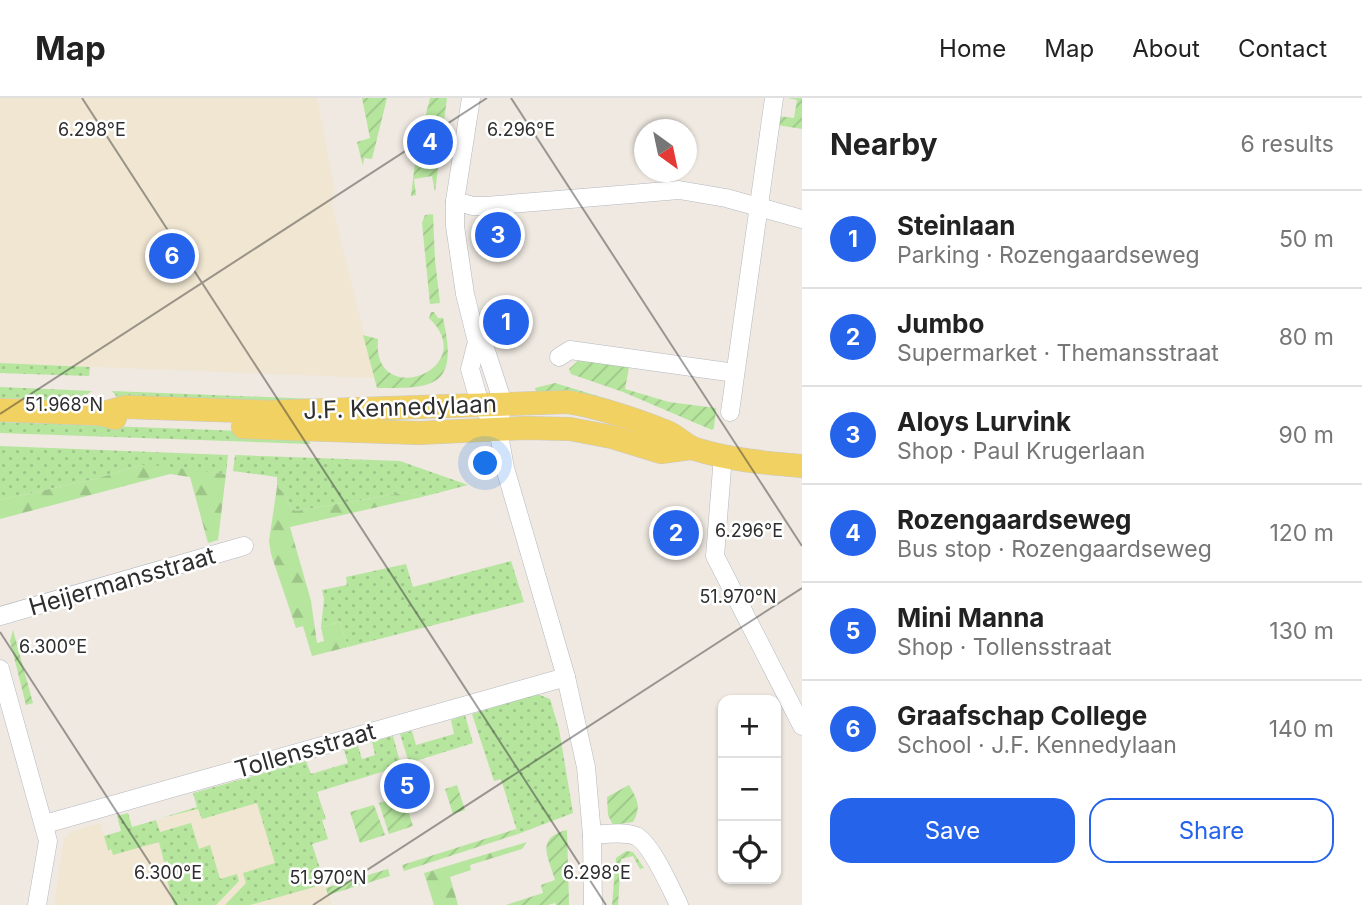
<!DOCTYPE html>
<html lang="en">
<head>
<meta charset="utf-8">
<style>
  :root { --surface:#fff; --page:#f6f6f6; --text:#222; --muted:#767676; --line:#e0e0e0; --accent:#2563eb }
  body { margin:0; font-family:Inter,sans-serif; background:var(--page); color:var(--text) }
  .controls { position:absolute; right:21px; bottom:21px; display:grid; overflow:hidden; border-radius:14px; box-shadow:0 2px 5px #0004 }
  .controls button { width:63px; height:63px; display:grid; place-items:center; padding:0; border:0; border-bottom:2px solid var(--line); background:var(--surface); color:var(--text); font:35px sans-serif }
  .compass { position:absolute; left:634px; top:21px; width:63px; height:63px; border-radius:50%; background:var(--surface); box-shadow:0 2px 5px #0004; rotate:147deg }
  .you { position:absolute; left:486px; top:366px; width:24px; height:24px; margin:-18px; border:5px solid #fff; border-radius:50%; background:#1a73e8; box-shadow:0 0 0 10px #1a73e833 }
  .badge { display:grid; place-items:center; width:46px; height:46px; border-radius:50%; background:var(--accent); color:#fff; font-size:23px; font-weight:700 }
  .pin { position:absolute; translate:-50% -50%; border:4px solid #fff; box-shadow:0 2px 7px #0006 }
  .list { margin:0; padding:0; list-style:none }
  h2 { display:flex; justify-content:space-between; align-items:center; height:91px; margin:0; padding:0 28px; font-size:30px }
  h2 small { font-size:23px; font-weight:400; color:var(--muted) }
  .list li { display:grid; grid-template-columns:46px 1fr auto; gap:21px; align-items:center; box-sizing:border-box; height:98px; padding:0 28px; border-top:2px solid var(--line) }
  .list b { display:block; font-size:26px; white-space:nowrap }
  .list p { margin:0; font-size:23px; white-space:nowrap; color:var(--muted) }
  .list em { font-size:23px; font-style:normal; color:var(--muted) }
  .actions { display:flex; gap:14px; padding:21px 28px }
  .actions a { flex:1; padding:16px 0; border:2px solid var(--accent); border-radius:21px; text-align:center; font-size:24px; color:var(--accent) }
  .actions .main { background:var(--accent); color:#fff }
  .icon { flex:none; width:38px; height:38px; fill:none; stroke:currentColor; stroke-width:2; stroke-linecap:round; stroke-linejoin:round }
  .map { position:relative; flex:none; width:802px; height:807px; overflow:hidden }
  header { display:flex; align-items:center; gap:42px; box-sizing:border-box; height:98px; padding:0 35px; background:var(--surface); border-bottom:2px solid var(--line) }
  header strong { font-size:33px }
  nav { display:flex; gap:38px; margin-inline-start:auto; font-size:24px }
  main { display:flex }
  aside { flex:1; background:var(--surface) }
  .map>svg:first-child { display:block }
</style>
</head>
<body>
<header>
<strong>Map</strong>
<nav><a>Home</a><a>Map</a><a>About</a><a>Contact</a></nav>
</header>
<main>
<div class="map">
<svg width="802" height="807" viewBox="0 0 802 807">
  <defs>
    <pattern id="grass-dots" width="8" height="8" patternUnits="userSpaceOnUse" patternTransform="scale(1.75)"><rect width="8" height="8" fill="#b6e59e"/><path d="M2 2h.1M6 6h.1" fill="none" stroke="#9dc588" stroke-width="1.8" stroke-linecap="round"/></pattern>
    <pattern id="forest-firs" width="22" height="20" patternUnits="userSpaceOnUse" patternTransform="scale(1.75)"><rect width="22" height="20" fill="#b6e59e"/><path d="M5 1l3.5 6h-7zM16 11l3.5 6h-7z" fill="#9dc588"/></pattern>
    <pattern id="garden-furrows" width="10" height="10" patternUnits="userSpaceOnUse" patternTransform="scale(1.75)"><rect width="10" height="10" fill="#b6e59e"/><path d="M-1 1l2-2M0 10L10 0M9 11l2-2" fill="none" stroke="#9dc588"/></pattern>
  </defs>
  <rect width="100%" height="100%" fill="#efe9e1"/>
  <g fill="#f0e6d1">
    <path d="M0,0H317L334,89L332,107L375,280L0,265Z"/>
    <path d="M256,704L319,767L332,807H54L64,741L71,734L100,725L105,738L199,710L202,721Z"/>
  </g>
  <g fill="url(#grass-dots)">
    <path d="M0,265L90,269L89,278L0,275Z"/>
    <path d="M0,289L92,293L77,303L0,300Z"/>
    <path d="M112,293L391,304L122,305Z"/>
    <path d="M0,324L267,334L310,343V346L0,335Z"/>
    <path d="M0,348L228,357L226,376L140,367L99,380L0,402Z"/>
    <path d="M235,357L400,363L468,387L422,399L408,394L296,413L290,410L285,395L277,389V379L233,373Z"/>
    <path d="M511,463L524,504L348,549L340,524L321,529L324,501L322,492L347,487L346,479L406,466L413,489Z"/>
    <path d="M537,596L550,601L559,631L573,715L518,736L501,681L494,683L472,616Z"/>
    <path d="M465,617L473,645L409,665L400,636L412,633L416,647L454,636L451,622Z"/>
    <path d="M393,638L401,668L317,694L326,721L322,722L328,741L312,746L325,786L250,807H225L246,785L243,775L275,765L257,705L202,721L198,711L161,720L197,709L193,695L306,663L311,676L348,665L344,652L358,648L362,661L375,657L372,644Z"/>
    <path d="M128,715L132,729L156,722L160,734L191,725L199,751L210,747L220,781L237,776L239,783L216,807H174L167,782L168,763L164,764L159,744L113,757L111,751L108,752L104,738L121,733L117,718Z"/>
  </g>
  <g fill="url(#forest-firs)">
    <path d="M140,367C169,367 197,373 226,376L218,442L208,445L190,379L170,376L0,421V402L99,380Z"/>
    <path d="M277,389L285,395L290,410L296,413L408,394L422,399L290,429L311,503L317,545L324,543L321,529L340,524L348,549L312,558L303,528L296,530L271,456L269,443Z"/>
    <path d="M527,744L522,751L470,767L471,772L450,779L458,807H434L424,775Z"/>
  </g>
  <g fill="url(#garden-furrows)">
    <path d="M362,0H387L372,61L364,60L363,68L357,44L370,40Z"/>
    <path d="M430,0H447L435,94L432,78L414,81L416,97L411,98L416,57Z"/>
    <path d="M788,0H802V31L777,27L778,18L794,20L797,2Z"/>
    <path d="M433,116L435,162L440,205L430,206L422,125L425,117Z"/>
    <path d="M431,214H434L438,220H443C458,287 438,291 377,290L363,237L378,241C371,313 483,272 429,220Z"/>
    <path d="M579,262L630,264L625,291L669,304L716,310L714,330L712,332L623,294L571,276L569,271Z"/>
    <path d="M555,285L611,302L663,324L537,299L535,290Z"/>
    <path d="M13,532L33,605L26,607L10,543Z"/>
    <path d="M457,687L465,712L453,716L445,691Z"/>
    <path d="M629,687C637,701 642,709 633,724L613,727L608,717L607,699Z"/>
    <path d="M403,698L413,728L389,736L379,705Z"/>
    <path d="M374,707L385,737L360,745L350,714Z"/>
    <path d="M516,731L518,736L404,773L402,767Z"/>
    <path d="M567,732L569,807H556L555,805L548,807H506L543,795L541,787L555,782C548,758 535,740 567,732Z"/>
    <path d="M626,753L633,754L644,770L640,771L633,758L621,761L618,807H612L616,760Z"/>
    <path d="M388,771L390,778L328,797L326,790Z"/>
  </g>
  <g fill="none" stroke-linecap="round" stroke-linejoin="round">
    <g stroke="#b4b7c1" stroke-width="19">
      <g id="minor">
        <path d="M471,0L455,103V128L465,196L477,244L470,271L480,306L486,314"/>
        <path d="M455,103L473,108H485L679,92L726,100L802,121"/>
        <path d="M477,244L485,250L503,305L498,331L505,370L566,579L586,669L592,737L593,807"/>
        <path d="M559,259L570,252L735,275"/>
        <path d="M730,314L774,0"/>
        <path d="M723,358L715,458L802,628"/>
        <path d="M0,518L244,448"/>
        <path d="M0,571L48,743L37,807"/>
        <path d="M45,726L566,579"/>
        <path d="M592,737C606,736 624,733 636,738C651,745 671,791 679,807"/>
      </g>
    </g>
    <g stroke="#c9c9c9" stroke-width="24">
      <g id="major">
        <path d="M0,312L100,316L115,320"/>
        <path d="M100,316L125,309L269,314L568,304C602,310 635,321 667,334C677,338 684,347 695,351C730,362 766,365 802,368"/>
        <path d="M243,329L419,335L525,330L570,331L612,339L661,354L691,350"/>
      </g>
    </g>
    <use href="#minor" stroke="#fff" stroke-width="18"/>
    <use href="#major" stroke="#f2d163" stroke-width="23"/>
  </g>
  <path fill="none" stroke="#2e2e2e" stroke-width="2" stroke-opacity="0.45" d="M82,0L606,807M511,0L802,448M0,316L487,0M0,534L177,807M313,807L802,490"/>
  <g text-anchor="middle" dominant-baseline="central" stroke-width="5" stroke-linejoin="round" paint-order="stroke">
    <g font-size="24" fill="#2e2e2e" stroke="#fff">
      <text transform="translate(400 309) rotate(-2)">J.F. Kennedylaan</text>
      <text transform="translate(122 483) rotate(-16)">Heijermansstraat</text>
      <text transform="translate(305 652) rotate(-16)">Tollensstraat</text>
    </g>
  </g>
  <g font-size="18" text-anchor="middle" fill="#2e2e2e" stroke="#fff" stroke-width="5" stroke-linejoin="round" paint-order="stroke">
    <text x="92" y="38">6.298°E</text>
    <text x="521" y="38">6.296°E</text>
    <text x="64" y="313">51.968°N</text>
    <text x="749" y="439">6.296°E</text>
    <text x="738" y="505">51.970°N</text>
    <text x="53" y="555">6.300°E</text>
    <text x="168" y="781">6.300°E</text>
    <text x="597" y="781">6.298°E</text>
    <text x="328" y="786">51.970°N</text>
  </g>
</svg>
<div class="controls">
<button>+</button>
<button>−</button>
<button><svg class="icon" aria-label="locate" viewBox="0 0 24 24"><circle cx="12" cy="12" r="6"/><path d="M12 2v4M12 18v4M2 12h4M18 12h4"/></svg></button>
</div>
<svg class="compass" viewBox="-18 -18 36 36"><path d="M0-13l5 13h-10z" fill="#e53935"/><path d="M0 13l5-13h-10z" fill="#767676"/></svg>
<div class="you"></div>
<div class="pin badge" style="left:506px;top:224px">1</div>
<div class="pin badge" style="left:676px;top:435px">2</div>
<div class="pin badge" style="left:498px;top:137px">3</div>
<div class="pin badge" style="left:430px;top:44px">4</div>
<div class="pin badge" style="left:407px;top:688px">5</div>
<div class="pin badge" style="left:172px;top:158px">6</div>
</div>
<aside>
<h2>Nearby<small>6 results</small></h2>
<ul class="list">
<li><span class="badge">1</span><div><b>Steinlaan</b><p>Parking · Rozengaardseweg</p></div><em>50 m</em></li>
<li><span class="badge">2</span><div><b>Jumbo</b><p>Supermarket · Themansstraat</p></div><em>80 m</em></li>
<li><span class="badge">3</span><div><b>Aloys Lurvink</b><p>Shop · Paul Krugerlaan</p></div><em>90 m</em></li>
<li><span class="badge">4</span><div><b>Rozengaardseweg</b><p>Bus stop · Rozengaardseweg</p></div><em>120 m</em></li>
<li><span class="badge">5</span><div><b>Mini Manna</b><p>Shop · Tollensstraat</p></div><em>130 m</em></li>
<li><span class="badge">6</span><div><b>Graafschap College</b><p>School · J.F. Kennedylaan</p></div><em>140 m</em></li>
</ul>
<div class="actions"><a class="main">Save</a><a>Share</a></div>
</aside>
</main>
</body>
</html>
